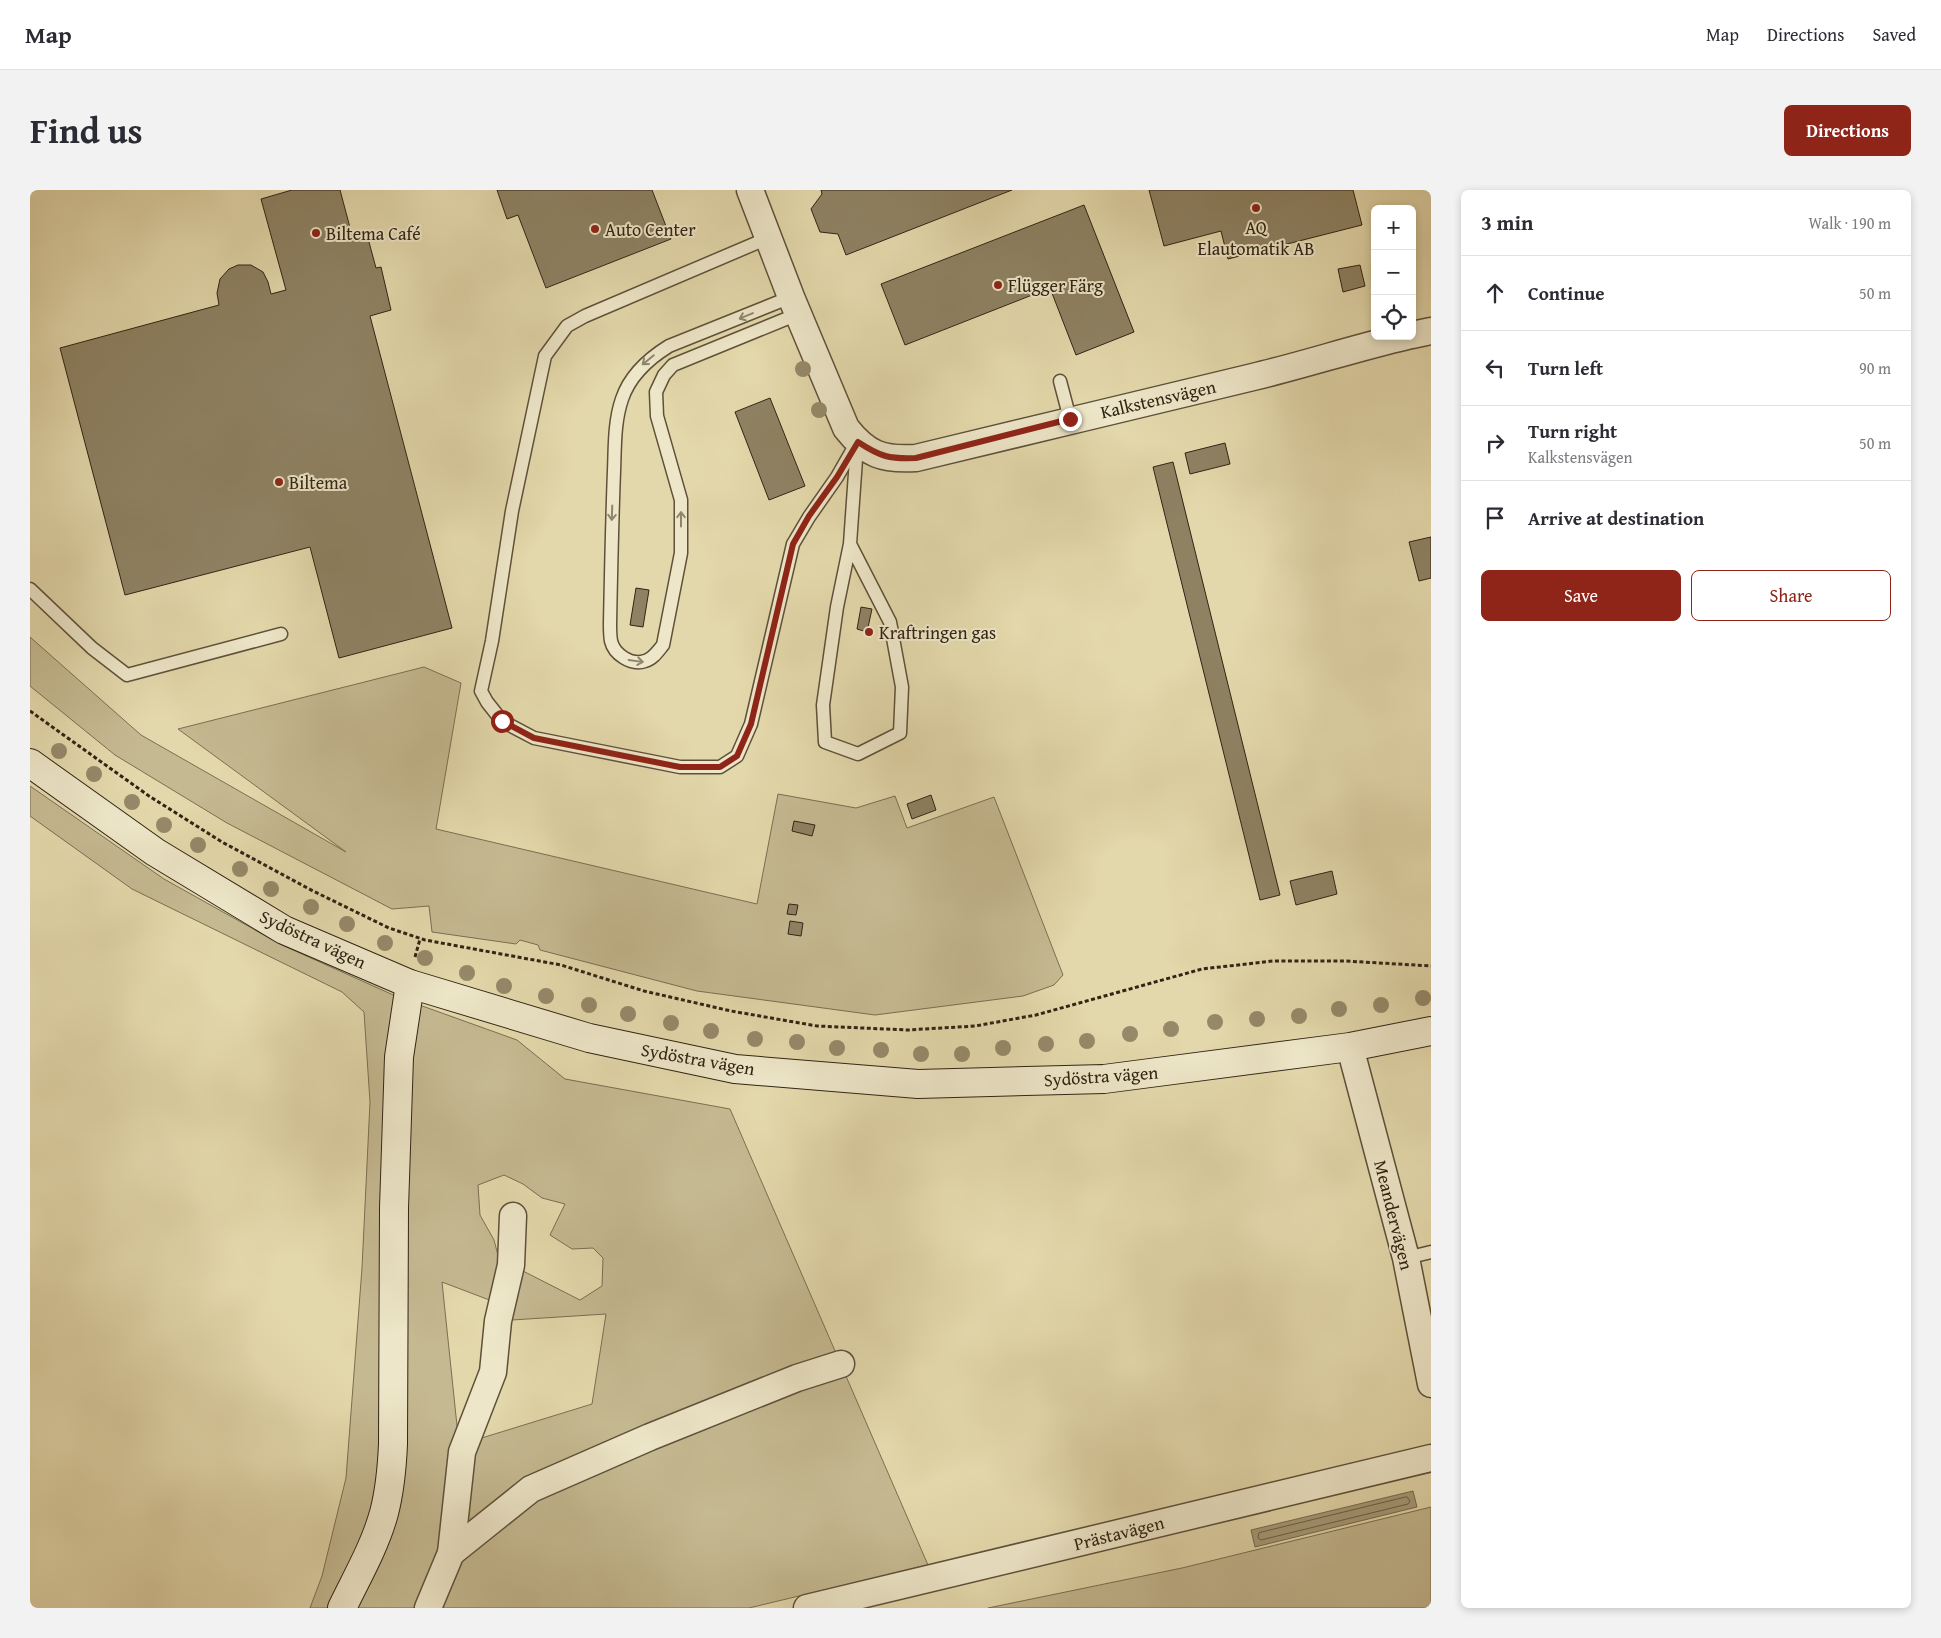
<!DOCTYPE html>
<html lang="en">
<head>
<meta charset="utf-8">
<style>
  :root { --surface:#fff; --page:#f2f2f3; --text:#2b2b33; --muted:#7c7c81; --line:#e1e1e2; --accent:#8f2418 }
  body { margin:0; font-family:"Gentium Book Plus",serif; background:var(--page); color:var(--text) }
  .controls { position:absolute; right:15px; top:15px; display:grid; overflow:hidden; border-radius:8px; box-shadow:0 2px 8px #0003 }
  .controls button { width:45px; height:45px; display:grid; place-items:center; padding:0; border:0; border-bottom:1px solid var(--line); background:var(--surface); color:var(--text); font:25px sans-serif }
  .stop { position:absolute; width:15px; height:15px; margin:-11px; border:4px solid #8f2418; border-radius:50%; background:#fff }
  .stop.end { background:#8f2418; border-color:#fff; box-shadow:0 1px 5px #0008 }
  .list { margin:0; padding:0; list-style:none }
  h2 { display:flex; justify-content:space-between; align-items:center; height:65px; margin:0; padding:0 20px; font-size:21px }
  h2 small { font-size:16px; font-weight:400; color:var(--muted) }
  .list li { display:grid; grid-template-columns:32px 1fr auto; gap:15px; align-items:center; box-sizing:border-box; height:75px; padding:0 20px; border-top:1px solid var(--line) }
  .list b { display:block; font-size:19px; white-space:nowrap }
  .list p { margin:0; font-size:16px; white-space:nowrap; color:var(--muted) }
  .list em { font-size:16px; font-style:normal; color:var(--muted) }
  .actions { display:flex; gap:10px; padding:15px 20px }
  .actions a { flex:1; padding:11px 0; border:1px solid var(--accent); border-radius:8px; text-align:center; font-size:18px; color:var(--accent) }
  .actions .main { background:var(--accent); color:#fff }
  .icon { flex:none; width:28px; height:28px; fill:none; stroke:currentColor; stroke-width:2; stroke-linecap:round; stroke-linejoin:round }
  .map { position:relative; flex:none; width:1401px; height:1418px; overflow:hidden; border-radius:8px }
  header { display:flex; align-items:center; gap:30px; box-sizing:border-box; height:70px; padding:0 25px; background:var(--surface); border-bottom:1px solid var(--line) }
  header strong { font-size:24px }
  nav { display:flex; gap:28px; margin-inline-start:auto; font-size:18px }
  .intro { display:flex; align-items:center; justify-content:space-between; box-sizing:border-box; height:120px; padding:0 30px }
  h1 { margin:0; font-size:35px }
  .button { padding:12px 22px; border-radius:8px; background:var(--accent); color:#fff; font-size:18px; font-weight:700 }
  main { display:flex; gap:30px; padding:0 30px }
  aside { flex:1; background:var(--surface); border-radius:8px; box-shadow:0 2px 8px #0003 }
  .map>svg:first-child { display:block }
</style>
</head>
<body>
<header>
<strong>Map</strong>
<nav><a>Map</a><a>Directions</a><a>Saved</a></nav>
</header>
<div class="intro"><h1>Find us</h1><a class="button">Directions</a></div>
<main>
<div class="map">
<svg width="1401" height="1418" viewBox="0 0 1401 1418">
  <rect width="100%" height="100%" fill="#e3d8ab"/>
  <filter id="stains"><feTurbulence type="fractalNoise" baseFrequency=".004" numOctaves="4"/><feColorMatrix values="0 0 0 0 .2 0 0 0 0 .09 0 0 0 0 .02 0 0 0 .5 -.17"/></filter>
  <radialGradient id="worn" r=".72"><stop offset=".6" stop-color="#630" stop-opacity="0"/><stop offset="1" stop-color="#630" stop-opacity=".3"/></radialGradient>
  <g fill="#c5b991" stroke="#7b6e52" fill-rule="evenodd">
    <path d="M0,447L111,545L316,662L148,539L394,477L431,493L406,639L727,714L748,604L826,618L865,606L877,638L964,607L1033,785L1024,795L993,806L845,825L667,801L510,760L508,755L490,750L486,754L402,742L399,716L362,719L197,633L85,565L0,496Z"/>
    <path d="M0,596L134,689L252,755L370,808L487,850L535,889L700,919L898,1375L719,1418H280L292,1386L316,1288L332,1078L340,912L334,822L312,802L102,699L0,626ZM474,985L493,994L512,1008L535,1014L520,1045L542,1059L563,1058L573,1068L572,1096L550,1110L491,1080L483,1102L482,1130L576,1124L562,1214L429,1255L412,1092L462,1111L470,1073L464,1050L450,1025L448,995Z"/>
    <path d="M1401,1317V1418H958L1152,1378Z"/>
  </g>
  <path fill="#a69b78" stroke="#776b50" d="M1383,1301L1387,1317L1225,1357L1221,1340Z"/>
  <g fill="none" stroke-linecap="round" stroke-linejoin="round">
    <path stroke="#6c6046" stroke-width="1" d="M1377,1307L1380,1311L1378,1314L1231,1350L1228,1348L1229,1343Z"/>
  </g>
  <g fill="#8e8263" stroke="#312414">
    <path d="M262,0H310L322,45L336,41L346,78L351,77L361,120L340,126L422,438L309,468L280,357L95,405L30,158L189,115L187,103L190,89L199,79L208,75H221L233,82L238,92L241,104L256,100L231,9Z"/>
    <path d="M467,0H622L641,49L516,98L488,25L477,29Z"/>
    <path d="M791,0H982L816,65L808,44L790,42L781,19L792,4Z"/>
    <path d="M1119,0H1323L1332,35L1198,69L1191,41L1134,56Z"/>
    <path d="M1054,15L1104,142L1046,165L1020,98L875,155L851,94Z"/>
    <path d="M1330,75L1335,96L1313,102L1308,79Z"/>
    <path d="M740,208L775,296L739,310L705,222Z"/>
    <path d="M1195,253L1200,274L1160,284L1155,263Z"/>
    <path d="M1143,272L1250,705L1230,710L1123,277Z"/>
    <path d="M1401,347V388L1389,391L1379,352Z"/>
    <path d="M606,398L619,400L613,437L600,435Z"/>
    <path d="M831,417L842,419L837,442L827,439Z"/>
    <path d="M901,605L906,620L882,629L877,614Z"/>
    <path d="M764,631L785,635L782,646L762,641Z"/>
    <path d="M1302,681L1307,704L1266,715L1260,691Z"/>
    <path d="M759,714L768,715L766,725L757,724Z"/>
    <path d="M760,731L773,733L771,746L758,744Z"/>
  </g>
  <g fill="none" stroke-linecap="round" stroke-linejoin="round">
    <g stroke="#5e513a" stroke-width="15">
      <g id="lane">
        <path d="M738,48L555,126L537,136L515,166L482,321L462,451L451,501L457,512L472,531L504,548L650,577H690L707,566L721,534L763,354L779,327L807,287L827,252"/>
        <path d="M761,107L639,156C618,169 600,185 592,209C584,232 585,258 584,281C582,332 581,383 580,434C580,439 580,445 581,451C584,464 601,476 615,471C623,469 628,461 633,455L651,363V310L627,226L626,202L634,185L643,175L768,124"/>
        <path d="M1030,191L1040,229"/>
        <path d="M820,354L860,432L872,497L870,543L828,564L795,552L793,515L807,417L820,354L827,255"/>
        <path d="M0,399L62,458L97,485L251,444"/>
        <path d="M1376,1068L1401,1062"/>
      </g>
    </g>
    <g stroke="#5e513a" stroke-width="29">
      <g id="street">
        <path d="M720,0L761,107L816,238C837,265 853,270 886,268C998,240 1111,215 1223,187C1274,175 1325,158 1377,146"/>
        <path d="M1382,145L1401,141"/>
        <path d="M1320,857L1376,1068L1401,1194"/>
        <path d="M421,1363L501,1299L620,1247L767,1188L811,1174"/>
        <path d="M398,1418L421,1363L432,1262L463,1182L468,1131L481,1075L483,1026"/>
        <path d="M777,1418L1401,1268"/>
      </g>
    </g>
    <g stroke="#312414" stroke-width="30">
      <g id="secondary">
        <path d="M0,573L125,662L254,740L380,794L559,848L705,879L888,894L1074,889L1320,857L1401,841"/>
        <path d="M312,1418C327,1387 345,1356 354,1323C360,1300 362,1277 363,1254L364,1018L369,867L380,794"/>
      </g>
    </g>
    <g stroke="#312414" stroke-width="3" stroke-dasharray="4 2.5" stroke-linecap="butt">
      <path d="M0,521L119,606L192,652L283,701L359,738L395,750L531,775L614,801L701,821L787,836L878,840L945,836L1006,825L1172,779L1243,771H1316L1401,776"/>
      <path d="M385,767L390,749"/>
    </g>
    <use href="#lane" stroke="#ede6c8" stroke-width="12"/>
    <use href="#street" stroke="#ede6c8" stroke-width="26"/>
    <use href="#secondary" stroke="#ede6c8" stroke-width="28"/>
  </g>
  <g fill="#958969">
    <circle cx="773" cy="179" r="8"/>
    <circle cx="789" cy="220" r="8"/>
    <circle cx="29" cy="561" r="8"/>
    <circle cx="64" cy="584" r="8"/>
    <circle cx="102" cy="612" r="8"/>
    <circle cx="134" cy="635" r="8"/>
    <circle cx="168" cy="655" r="8"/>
    <circle cx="210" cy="679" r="8"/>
    <circle cx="241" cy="699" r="8"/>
    <circle cx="281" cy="717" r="8"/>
    <circle cx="317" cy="734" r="8"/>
    <circle cx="355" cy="753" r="8"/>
    <circle cx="395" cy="768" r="8"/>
    <circle cx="437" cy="783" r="8"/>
    <circle cx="474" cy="796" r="8"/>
    <circle cx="516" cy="806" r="8"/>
    <circle cx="1393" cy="808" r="8"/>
    <circle cx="559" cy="815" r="8"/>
    <circle cx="1351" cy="815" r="8"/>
    <circle cx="1309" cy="819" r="8"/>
    <circle cx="598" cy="824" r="8"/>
    <circle cx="1269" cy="826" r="8"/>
    <circle cx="1227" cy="829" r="8"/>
    <circle cx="1185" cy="832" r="8"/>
    <circle cx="641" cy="833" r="8"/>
    <circle cx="1141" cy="839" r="8"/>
    <circle cx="681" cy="841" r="8"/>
    <circle cx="1100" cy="844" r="8"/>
    <circle cx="725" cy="849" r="8"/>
    <circle cx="1057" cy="851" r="8"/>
    <circle cx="767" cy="852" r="8"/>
    <circle cx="1016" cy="854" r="8"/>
    <circle cx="807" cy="858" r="8"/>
    <circle cx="973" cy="858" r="8"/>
    <circle cx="851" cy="860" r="8"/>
    <circle cx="891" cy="864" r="8"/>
    <circle cx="932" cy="864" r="8"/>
  </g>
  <defs><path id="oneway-shaft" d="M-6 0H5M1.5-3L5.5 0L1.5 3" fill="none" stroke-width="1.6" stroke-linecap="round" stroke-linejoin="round" transform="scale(1.25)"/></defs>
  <g stroke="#8f856e">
    <use href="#oneway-shaft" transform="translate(716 126) rotate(157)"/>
    <use href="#oneway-shaft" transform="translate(618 170) rotate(141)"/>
    <use href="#oneway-shaft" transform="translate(582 323) rotate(92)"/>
    <use href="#oneway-shaft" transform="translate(651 329) rotate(-90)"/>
    <use href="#oneway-shaft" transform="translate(606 471) rotate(8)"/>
  </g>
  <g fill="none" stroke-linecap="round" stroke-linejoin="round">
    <path stroke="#8f2418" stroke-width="6" d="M472,531L504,548L650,577H690L707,566L721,534L763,354L779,326L807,287L828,252C851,267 859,269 886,268L1040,229"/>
  </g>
  <g fill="#8f2418" stroke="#ede6c8" stroke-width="2">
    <circle cx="1226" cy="18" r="5"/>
    <circle cx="565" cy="39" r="5"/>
    <circle cx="286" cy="43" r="5"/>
    <circle cx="968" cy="95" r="5"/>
    <circle cx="249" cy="292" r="5"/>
    <circle cx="839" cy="442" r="5"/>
  </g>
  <g text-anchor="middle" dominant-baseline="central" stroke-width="4" stroke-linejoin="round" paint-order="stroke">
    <g font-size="18" fill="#312414" stroke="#ede6c8" text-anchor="start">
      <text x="1226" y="37" text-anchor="middle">AQ<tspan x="1226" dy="21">Elautomatik AB</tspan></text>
      <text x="575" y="39">Auto Center</text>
      <text x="296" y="43">Biltema Café</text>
      <text x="978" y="95">Flügger Färg</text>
      <text x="259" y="292">Biltema</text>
      <text x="849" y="442">Kraftringen gas</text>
    </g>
    <g font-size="18" fill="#312414" stroke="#ede6c8">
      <text transform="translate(1128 209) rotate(-13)">Kalkstensvägen</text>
      <text transform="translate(283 749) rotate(25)">Sydöstra vägen</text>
      <text transform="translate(668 869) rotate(10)">Sydöstra vägen</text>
      <text transform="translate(1071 886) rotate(-4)">Sydöstra vägen</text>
      <text transform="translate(1364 1025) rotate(76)">Meandervägen</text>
      <text transform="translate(1089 1343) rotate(-14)">Prästavägen</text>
    </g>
  </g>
  <rect width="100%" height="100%" filter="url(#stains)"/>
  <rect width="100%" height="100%" fill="url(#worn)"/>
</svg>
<div class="controls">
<button>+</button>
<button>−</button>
<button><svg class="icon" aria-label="locate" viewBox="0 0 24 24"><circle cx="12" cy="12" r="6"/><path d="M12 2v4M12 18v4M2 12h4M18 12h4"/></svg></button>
</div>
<div class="stop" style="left:472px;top:531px"></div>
<div class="stop end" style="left:1040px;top:229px"></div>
</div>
<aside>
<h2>3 min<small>Walk · 190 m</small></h2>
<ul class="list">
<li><svg class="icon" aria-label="ahead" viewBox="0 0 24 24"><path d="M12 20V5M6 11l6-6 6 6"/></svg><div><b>Continue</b></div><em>50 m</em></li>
<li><svg class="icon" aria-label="left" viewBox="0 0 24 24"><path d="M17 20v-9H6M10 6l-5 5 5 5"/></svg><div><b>Turn left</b></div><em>90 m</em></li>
<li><svg class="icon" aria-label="right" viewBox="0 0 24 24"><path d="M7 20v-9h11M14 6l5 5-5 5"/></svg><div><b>Turn right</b><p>Kalkstensvägen</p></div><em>50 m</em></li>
<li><svg class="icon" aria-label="arrive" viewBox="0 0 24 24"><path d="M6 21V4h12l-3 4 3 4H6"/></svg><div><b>Arrive at destination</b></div></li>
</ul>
<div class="actions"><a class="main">Save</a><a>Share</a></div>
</aside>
</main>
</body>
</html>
